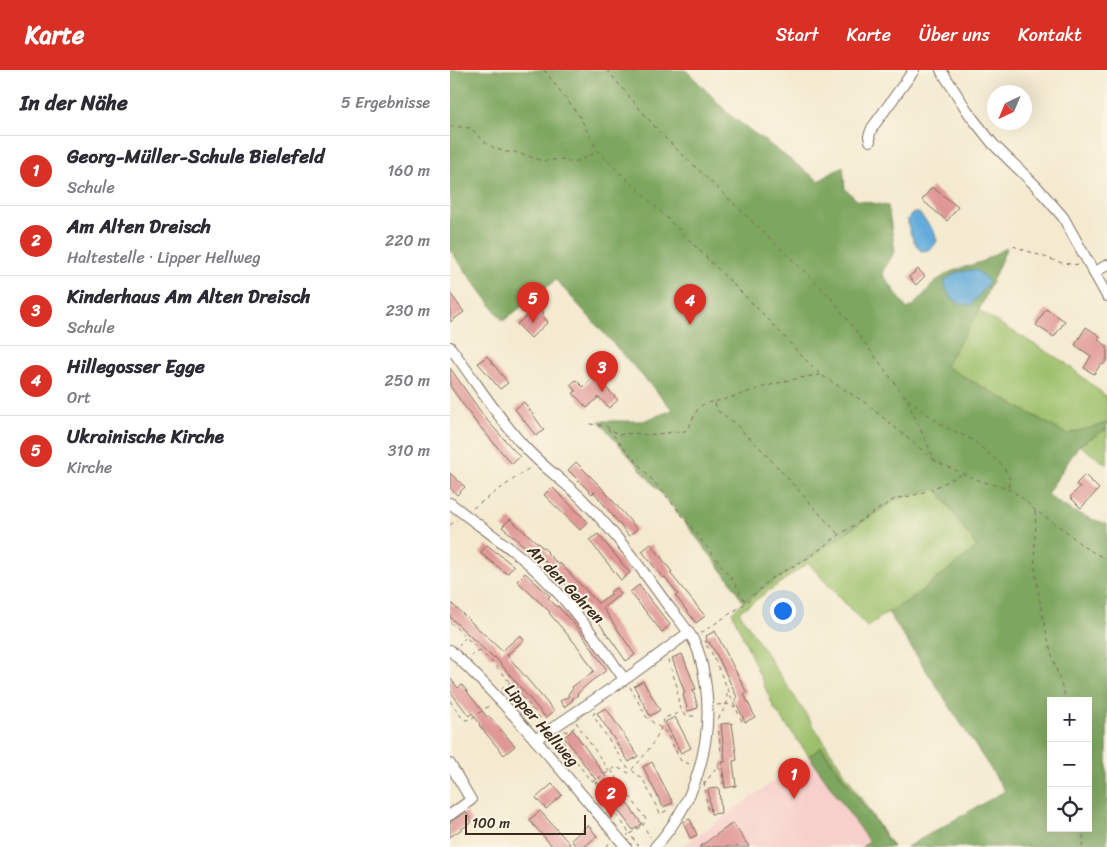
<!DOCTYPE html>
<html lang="de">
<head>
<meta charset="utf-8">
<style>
  :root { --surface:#fff; --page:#f7f7f7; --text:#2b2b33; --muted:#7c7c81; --line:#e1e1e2; --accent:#d93025 }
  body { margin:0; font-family:Sriracha,sans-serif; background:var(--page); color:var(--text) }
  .controls { position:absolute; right:15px; bottom:15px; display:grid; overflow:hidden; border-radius:0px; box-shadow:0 5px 20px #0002 }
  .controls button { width:45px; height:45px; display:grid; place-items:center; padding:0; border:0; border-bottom:1px solid var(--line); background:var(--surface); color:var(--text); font:25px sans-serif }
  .compass { position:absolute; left:537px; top:15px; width:45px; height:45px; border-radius:50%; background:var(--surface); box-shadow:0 5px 20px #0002; rotate:224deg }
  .scale { position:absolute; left:15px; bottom:12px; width:121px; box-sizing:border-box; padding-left:5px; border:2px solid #3b2a1e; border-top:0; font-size:14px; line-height:18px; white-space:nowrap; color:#3b2a1e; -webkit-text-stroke:4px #fcf5e5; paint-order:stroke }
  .you { position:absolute; left:332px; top:540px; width:18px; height:18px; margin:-12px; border:4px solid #fff; border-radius:50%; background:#1a73e8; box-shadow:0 0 0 8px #1a73e833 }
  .badge { display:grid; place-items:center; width:32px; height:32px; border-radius:50%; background:var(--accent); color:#fff; font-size:16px; font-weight:700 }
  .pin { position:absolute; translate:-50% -41px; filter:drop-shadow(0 1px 2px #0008) }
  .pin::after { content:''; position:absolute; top:26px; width:18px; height:15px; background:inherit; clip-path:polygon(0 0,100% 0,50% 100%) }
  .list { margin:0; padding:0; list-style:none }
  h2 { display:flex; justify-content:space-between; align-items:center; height:65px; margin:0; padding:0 20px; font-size:21px }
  h2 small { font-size:16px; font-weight:400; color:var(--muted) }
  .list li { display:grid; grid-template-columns:32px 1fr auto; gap:15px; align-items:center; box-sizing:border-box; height:70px; padding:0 20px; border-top:1px solid var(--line) }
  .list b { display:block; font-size:19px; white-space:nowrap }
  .list p { margin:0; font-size:16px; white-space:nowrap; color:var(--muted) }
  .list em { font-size:16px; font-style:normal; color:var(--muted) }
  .icon { flex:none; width:28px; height:28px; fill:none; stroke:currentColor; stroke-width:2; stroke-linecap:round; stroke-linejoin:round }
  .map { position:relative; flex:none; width:657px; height:777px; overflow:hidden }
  header { display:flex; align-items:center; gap:30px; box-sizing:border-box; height:70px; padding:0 25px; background:var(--accent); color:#fff }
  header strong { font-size:24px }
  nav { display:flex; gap:28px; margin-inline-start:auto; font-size:18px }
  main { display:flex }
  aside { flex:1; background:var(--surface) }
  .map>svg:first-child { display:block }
</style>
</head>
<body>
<header>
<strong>Karte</strong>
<nav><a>Start</a><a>Karte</a><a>Über uns</a><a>Kontakt</a></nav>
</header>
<main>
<aside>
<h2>In der Nähe<small>5 Ergebnisse</small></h2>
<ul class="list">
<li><span class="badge">1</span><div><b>Georg-Müller-Schule Bielefeld</b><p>Schule</p></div><em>160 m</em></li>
<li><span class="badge">2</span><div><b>Am Alten Dreisch</b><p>Haltestelle · Lipper Hellweg</p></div><em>220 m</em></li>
<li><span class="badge">3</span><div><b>Kinderhaus Am Alten Dreisch</b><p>Schule</p></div><em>230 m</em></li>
<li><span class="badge">4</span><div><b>Hillegosser Egge</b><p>Ort</p></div><em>250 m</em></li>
<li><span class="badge">5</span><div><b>Ukrainische Kirche</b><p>Kirche</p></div><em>310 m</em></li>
</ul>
</aside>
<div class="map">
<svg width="657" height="777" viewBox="0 0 657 777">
  <rect width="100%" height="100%" fill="#fcf5e5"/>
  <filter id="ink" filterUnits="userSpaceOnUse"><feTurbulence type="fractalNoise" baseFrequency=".02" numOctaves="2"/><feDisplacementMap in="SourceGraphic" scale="10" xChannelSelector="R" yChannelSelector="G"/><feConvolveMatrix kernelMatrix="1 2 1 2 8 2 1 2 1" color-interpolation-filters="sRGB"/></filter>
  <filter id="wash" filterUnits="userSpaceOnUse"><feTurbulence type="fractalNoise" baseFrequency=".0096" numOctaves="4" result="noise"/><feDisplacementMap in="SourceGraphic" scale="20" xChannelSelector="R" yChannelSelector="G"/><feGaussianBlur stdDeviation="1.12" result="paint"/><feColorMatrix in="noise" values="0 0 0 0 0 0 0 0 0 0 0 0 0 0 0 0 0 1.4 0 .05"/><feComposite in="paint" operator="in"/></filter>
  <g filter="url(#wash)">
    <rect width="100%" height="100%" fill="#f4ead0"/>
    <path fill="#f7d0cb" d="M359,686L419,772L412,777H232Z"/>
    <g fill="#9cc06a" stroke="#6c7544">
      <path d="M529,241L614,292L657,327V353L617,365L494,296Z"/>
      <path d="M657,359V395L629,375Z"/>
      <path d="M486,418L527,477L461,529L438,542L417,557L358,493L289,542L443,777L372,677L359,686L324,638L282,542L293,532L446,429Z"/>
    </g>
    <g fill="#7da65e" stroke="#5c683e" fill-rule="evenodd">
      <path d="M0,0H236L281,46L369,111L393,96L395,119L407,130L438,136L445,181L432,203L457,239L463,236L486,211L500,202L531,192L557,177L529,241L495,296L617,364L657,353V359L629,375L597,424C615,440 635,447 657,454V777H457L555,721L438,542L461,529L527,477L487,418L446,429L293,532L281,512L223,437L149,351H193L223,340L106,210L53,251L0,180ZM601,631H638V758H601Z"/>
      <path d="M371,677L443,777H412L419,772L359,686Z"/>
    </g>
    <g fill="#62abda" stroke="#4e6a7c">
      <path d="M463,143H469L484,161L487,171C483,178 480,181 471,181C465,175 457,159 458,150C458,147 461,145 463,143Z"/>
      <path d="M522,200L528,201L539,211L538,214L521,235C508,237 493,223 495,210L508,202Z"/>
    </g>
    <g id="blocks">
      <g fill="#e09897">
        <path d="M482,117L508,137L497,151L472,130Z"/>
        <path d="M468,199L475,206L466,215L459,207Z"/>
        <path d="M0,223L14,242L0,252Z"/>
        <path d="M88,237L94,243L92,245L98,252L81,268L67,254Z"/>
        <path d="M596,239L615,251L604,267L586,255Z"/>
        <path d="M636,257L650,266L648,270L657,276V289L653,295L651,294L644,304L634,298L641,286L625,275Z"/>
        <path d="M37,286L58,313L50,319L28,293Z"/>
        <path d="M0,298L36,349L70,387L62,394L24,350L0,316Z"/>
        <path d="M145,306L168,330L159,338L149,327L137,338L123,323L126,321L120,315L126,310L133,317Z"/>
        <path d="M74,332L94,360L86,366L65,339Z"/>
        <path d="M126,392L150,416L187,459L179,466L144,422L142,424L118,400Z"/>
        <path d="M0,403L15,417L7,425L0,418Z"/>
        <path d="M635,405L649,419L631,438L620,427L630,417L626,414Z"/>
        <path d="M102,417L138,452L130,460L94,425Z"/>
        <path d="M60,449L98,482L97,483L109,495L110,493L148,533L161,524L162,525L160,522L166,518L171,524L153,538L185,585L176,591L138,537L137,538L93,489L91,490L52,457Z"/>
        <path d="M148,464L180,503L171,510L139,470Z"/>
        <path d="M201,474L222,502L220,503L255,546L246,553L225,525L228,524L215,507L213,508L192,481Z"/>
        <path d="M37,475L64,496L58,503H56L30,483Z"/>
        <path d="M75,503L100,526L98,528L107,537L108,536L130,561L157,600L140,612L127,624L128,625L122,629L123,630L114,637L110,631L119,626L118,624L123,619L122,617L144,601L129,578L99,543L100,542L67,511Z"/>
        <path d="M189,515L220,555L212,562L180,522Z"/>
        <path d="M0,532L52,581L70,565L74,570L57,585L104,641L96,648L45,587L43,588L0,547Z"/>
        <path d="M265,561L297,623L294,624L305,647L295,652L285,630L287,627L268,587L259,572H255L257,569L256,566Z"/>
        <path d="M232,584L246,619L243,620L248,638L238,641L233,624L235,623L222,588Z"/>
        <path d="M0,608L8,618L12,615L37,647L39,646L65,676L54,685L29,655L30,654L22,643L19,646L0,621Z"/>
        <path d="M193,611L210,640L200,646L184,616Z"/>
        <path d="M156,638L188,686L179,692L147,643Z"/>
        <path d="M225,647L241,678L231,683L215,652Z"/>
        <path d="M282,653L287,690L283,691L286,716L275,718L272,692H275L271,654Z"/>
        <path d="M123,660L156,707L155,708L159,714L162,712L192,754L183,760L114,667Z"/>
        <path d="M202,692L223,733L213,737L193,697Z"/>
        <path d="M102,714L112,725L96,739L86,728Z"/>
        <path d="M269,718L271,743L261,744L258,719Z"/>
        <path d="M90,741L120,774L116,777H103L79,750Z"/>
        <path d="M16,742L22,752L0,767V752Z"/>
        <path d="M240,749L247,765L240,768L233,752Z"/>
        <path d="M283,753L299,777H249Z"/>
        <path d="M138,755L147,766L134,777H127L121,770Z"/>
      </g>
    </g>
  </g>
  <g filter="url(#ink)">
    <use href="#blocks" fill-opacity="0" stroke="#7c6d5c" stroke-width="1"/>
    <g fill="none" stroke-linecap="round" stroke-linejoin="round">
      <g stroke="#7c6d5c" stroke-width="12">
        <g id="minor">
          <path d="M491,0L520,45L543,74L586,116L613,147L657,226"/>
          <path d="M420,71L419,66L422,58L464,0"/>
          <path d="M644,203L657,195"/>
          <path d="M0,277C24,309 45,344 72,374C90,395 114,411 133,430C164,461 191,498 216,533C226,546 238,559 245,573C251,586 254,603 256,617C263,675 245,733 205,777"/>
          <path d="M0,433C26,454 54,472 79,494C116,527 146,567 174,609"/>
          <path d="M0,580C64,640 119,710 176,777"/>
          <path d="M85,670L184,603L238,563"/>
          <path d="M0,694L21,730L0,745"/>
        </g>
      </g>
      <g stroke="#7c6d5c" stroke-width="1" stroke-dasharray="4 4" stroke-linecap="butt">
        <path d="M94,0L130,47L148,82L201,132L317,248L349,283L371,305L417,334L485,391"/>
        <path d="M157,0L210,63L379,225L456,328L485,391L525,409L558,419L569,425L585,440L617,462L634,477L650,486L657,488"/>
        <path d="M0,56L21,58L33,71L44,78L55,82H65L93,91L112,89L118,92L128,91L147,82"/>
        <path d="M563,176L612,193L629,195"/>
        <path d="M458,329L493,356L523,370L553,396L560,409L558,419"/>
        <path d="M265,333L268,341L281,350L312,380L388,464"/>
        <path d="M140,354L156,356L169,365L183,363L198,365L235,361C243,355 243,342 251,336C257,331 266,332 273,330C305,320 337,308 371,305"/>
        <path d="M158,359L224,435L284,512L296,533"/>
        <path d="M23,438L81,397"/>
        <path d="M585,441C587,461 583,480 585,499C591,544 601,589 617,631"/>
        <path d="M0,455L7,450"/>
        <path d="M0,552L45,595L92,650L93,653"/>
        <path d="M251,563L296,533L320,509L358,488L389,465L446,428C469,427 491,415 512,404"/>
        <path d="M8,576L15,568"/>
        <path d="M256,576L260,579L293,654"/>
        <path d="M20,587L28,580"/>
        <path d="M218,590L228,619L227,626L232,642L237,646H247"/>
        <path d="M180,617L197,648L216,662L231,691L240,694"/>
        <path d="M52,619L60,612"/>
        <path d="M0,631L13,649L17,650L21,649L40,635"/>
        <path d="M63,631L71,625"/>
        <path d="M267,635L277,634L285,637"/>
        <path d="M145,642L143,645L175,695L193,709L210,744L220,739"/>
        <path d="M74,644L82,638"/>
        <path d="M268,649L277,634V620"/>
        <path d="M126,652L159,701"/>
        <path d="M115,660L116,662L128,656"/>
        <path d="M108,665L139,709L144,711L166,697L179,703C183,697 189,693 192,688C201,677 211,662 214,648L232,642"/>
        <path d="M115,691L122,686"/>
        <path d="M268,697L272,702L273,714"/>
        <path d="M161,700L196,749L193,755L200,767"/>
        <path d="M145,712L180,764L177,765"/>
        <path d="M254,712L258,743"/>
        <path d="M254,715L272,689L267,649"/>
        <path d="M157,777L159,773"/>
        <path d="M189,777L180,764L193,755"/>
        <path d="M632,777L634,758"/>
      </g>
      <use href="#minor" stroke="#fff" stroke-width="10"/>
    </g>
  </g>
  <g text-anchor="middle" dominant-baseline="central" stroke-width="4" stroke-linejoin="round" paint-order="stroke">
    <g font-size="16" fill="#3b2a1e" stroke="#fcf5e5">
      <text transform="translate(116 514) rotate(46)">An den Gehren</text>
      <text transform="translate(92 655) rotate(49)">Lipper Hellweg</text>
    </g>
  </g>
</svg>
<div class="controls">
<button>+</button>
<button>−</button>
<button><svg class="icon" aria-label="locate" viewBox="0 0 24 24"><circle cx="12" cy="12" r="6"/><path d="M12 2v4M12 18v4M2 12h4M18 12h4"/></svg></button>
</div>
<svg class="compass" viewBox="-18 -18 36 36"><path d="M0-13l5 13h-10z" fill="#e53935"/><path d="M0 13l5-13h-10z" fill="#7c7c81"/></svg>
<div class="scale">100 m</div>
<div class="you"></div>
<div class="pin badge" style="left:344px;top:729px">1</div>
<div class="pin badge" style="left:161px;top:748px">2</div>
<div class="pin badge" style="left:152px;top:322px">3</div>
<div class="pin badge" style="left:240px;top:255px">4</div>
<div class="pin badge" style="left:83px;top:253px">5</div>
</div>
</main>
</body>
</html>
